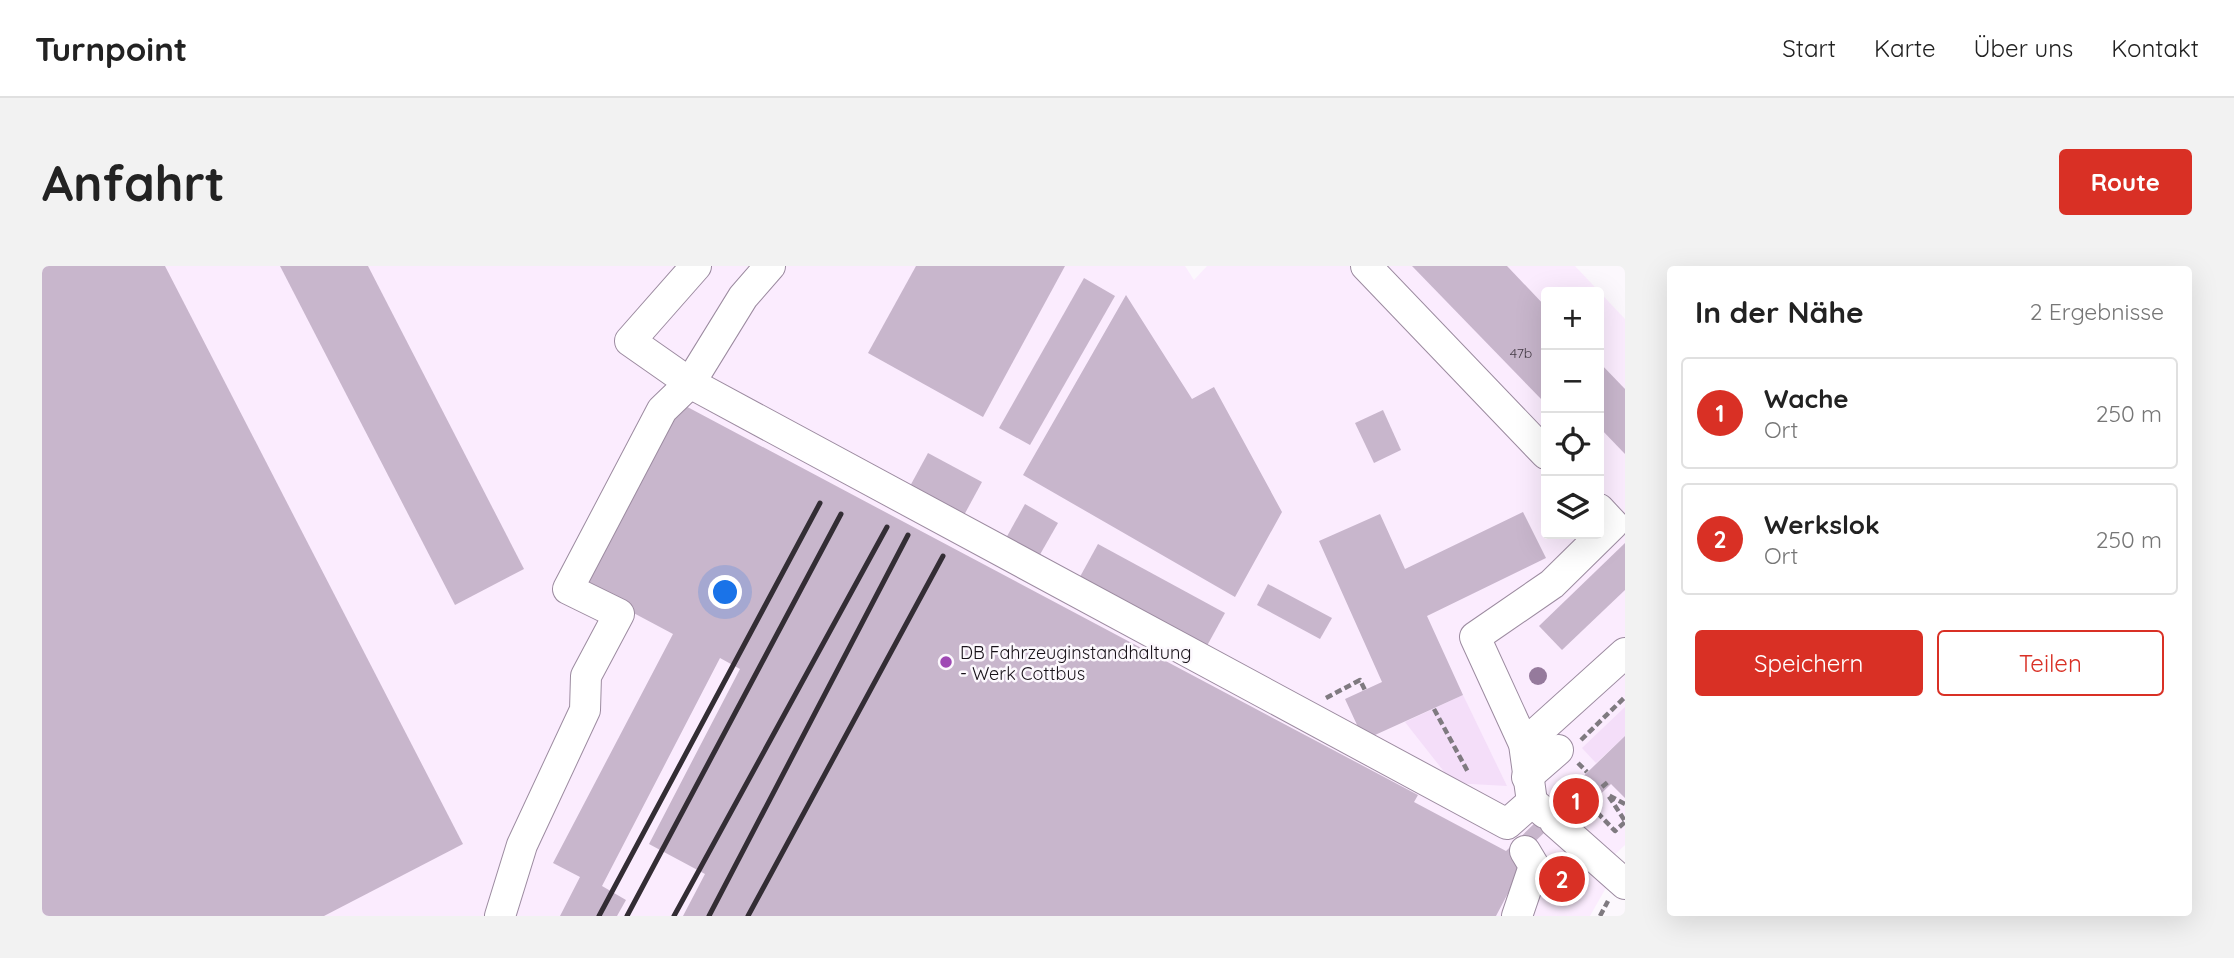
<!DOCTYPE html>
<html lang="de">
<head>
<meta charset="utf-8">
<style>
  :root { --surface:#fff; --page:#f2f2f2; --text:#222; --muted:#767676; --line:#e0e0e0; --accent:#d93025 }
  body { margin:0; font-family:Quicksand,sans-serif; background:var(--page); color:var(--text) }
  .controls { position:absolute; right:21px; top:21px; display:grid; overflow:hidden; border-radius:7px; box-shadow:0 7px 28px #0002 }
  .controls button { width:63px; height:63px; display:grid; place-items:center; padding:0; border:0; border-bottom:2px solid var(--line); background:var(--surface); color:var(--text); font:35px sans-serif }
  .you { position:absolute; left:684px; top:327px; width:24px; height:24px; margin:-18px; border:5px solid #fff; border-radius:50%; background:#1a73e8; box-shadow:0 0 0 10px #1a73e833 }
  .badge { display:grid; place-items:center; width:46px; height:46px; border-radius:50%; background:var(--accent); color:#fff; font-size:23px; font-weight:700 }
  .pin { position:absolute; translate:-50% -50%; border:4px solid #fff; box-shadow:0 2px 7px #0006 }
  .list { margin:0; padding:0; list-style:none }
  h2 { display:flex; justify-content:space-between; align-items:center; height:91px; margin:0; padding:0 28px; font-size:30px }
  h2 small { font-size:23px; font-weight:400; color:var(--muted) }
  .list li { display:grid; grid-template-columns:46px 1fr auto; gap:21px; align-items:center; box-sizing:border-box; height:112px; margin:0 14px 14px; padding:0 14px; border:2px solid var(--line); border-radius:7px }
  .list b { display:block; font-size:26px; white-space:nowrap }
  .list p { margin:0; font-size:23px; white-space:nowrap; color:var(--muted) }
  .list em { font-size:23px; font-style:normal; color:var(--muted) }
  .actions { display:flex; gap:14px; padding:21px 28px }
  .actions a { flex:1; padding:16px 0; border:2px solid var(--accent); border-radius:7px; text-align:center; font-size:24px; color:var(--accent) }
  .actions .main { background:var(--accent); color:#fff }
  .icon { flex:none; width:38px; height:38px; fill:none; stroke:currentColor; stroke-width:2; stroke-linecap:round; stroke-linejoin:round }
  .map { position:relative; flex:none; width:1583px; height:650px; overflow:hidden; border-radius:7px }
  header { display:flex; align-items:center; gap:42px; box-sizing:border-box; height:98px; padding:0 35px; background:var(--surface); border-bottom:2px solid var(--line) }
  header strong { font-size:33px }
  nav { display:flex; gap:38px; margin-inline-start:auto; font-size:24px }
  .intro { display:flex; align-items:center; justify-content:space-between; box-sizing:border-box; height:168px; padding:0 42px }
  h1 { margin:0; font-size:49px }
  .button { padding:18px 32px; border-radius:7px; background:var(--accent); color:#fff; font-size:24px; font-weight:700 }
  main { display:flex; gap:42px; padding:0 42px }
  aside { flex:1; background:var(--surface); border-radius:7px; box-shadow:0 7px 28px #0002 }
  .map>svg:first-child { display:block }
</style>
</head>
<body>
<header>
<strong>Turnpoint</strong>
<nav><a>Start</a><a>Karte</a><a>Über uns</a><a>Kontakt</a></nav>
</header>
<div class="intro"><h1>Anfahrt</h1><a class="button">Route</a></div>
<main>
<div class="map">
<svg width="1583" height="650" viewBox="0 0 1583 650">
  <rect width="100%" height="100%" fill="#fcf8fd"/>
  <path fill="#fbecfe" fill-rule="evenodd" d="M0,0H1143L1152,14L1165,0H1533L1583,53V579L1552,608L1565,620L1548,650H0ZM1504,26H1557V268H1504Z"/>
  <g fill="#f4def9">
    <path d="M1421,429L1465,520L1411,517L1363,456Z"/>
    <path d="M1583,441V470L1554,497L1540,482Z"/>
  </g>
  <g fill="#c8b6cc">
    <path d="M0,0H123L421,578L282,650H0Z"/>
    <path d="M238,0H326L482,303L413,339Z"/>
    <path d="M874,0H1023L941,151L826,87Z"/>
    <path d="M1370,0H1465L1504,41V132L1501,135Z"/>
    <path d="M1042,12L1073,30L988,179L957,162Z"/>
    <path d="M1084,29L1150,133L1172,121L1240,246L1193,331L981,209Z"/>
    <path d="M1557,96L1583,123V188L1557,161Z"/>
    <path d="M636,136L1376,529L1372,536L1464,585L1583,470V532L1569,518L1533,553L1525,545L1483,585V595L1454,650H641L663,608L607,578L698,403L678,392L560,620L584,634L575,650H518L538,611L511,597L631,368L539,319Z"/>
    <path d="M1341,144L1359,184L1332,197L1313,157Z"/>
    <path d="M886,187L940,216L921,251L867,222Z"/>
    <path d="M983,238L1016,257L996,292L963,274Z"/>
    <path d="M1481,246L1504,292L1385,350L1421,429L1322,474L1303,433L1340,416L1277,275L1338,248L1363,303Z"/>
    <path d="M1583,277V324L1520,384L1497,360Z"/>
    <path d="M1056,278L1183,347L1161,387L1034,318Z"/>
    <path d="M1226,318L1290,352L1278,373L1215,339Z"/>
  </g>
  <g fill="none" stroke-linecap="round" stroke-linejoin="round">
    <g stroke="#9c8ba0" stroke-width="32">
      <g id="minor">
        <path d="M654,0L588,75L648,117L1465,558L1490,536"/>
        <path d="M1324,0L1504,188"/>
        <path d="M1482,478L1583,387"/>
        <path d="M1485,511L1516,484"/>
        <path d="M1503,547L1490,536L1482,478L1433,371L1510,318L1571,258L1557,243"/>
        <path d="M1513,556L1583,618"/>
        <path d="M458,650L480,579L543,444L544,410L577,348L526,323L620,144L648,117L701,31L728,0"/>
        <path d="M1475,650L1492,600L1483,585"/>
      </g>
    </g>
    <g stroke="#7f7a80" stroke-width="4.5" stroke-dasharray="7 3.5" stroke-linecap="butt">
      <path d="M1284,432L1318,414L1323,424"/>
      <path d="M1392,443L1426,506"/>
      <path d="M1539,474L1583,431"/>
      <path d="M1536,497L1545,506"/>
      <path d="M1560,521L1567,515"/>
      <path d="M1583,538L1566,529L1583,555"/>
      <path d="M1548,539L1573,565L1583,556"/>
      <path d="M1558,650L1566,635"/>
    </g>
    <use href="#minor" stroke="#fff" stroke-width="30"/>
    <g stroke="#332d34" stroke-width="5">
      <path d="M1509,623L1531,604"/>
      <path d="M557,650L778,237"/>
      <path d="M585,650L799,248"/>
      <path d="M632,650L845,261"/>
      <path d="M667,650L866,269"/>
      <path d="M706,650L901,290"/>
    </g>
  </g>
  <circle fill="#957a9c" cx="1496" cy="410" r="9"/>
  <circle fill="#9f48b4" stroke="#fcf8fd" stroke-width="2.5" cx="904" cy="396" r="7"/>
  <g text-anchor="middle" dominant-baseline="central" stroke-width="5" stroke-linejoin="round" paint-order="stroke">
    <g font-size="14" fill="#443b46">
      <text x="1479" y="87">47b</text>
    </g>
    <g font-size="18" fill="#181219" stroke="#fcf8fd" text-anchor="start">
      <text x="918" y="386">DB Fahrzeuginstandhaltung<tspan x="918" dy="21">- Werk Cottbus</tspan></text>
    </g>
  </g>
</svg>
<div class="controls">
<button>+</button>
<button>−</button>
<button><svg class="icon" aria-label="locate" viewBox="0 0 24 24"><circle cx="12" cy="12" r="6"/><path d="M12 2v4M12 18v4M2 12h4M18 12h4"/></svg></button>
<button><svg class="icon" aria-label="layers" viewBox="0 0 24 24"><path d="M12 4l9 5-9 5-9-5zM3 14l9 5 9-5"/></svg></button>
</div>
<div class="you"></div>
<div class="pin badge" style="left:1534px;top:535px">1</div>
<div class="pin badge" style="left:1520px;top:613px">2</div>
</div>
<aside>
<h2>In der Nähe<small>2 Ergebnisse</small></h2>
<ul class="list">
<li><span class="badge">1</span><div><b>Wache</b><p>Ort</p></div><em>250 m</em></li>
<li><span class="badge">2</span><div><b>Werkslok</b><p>Ort</p></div><em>250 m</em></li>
</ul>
<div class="actions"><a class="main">Speichern</a><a>Teilen</a></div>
</aside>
</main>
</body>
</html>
